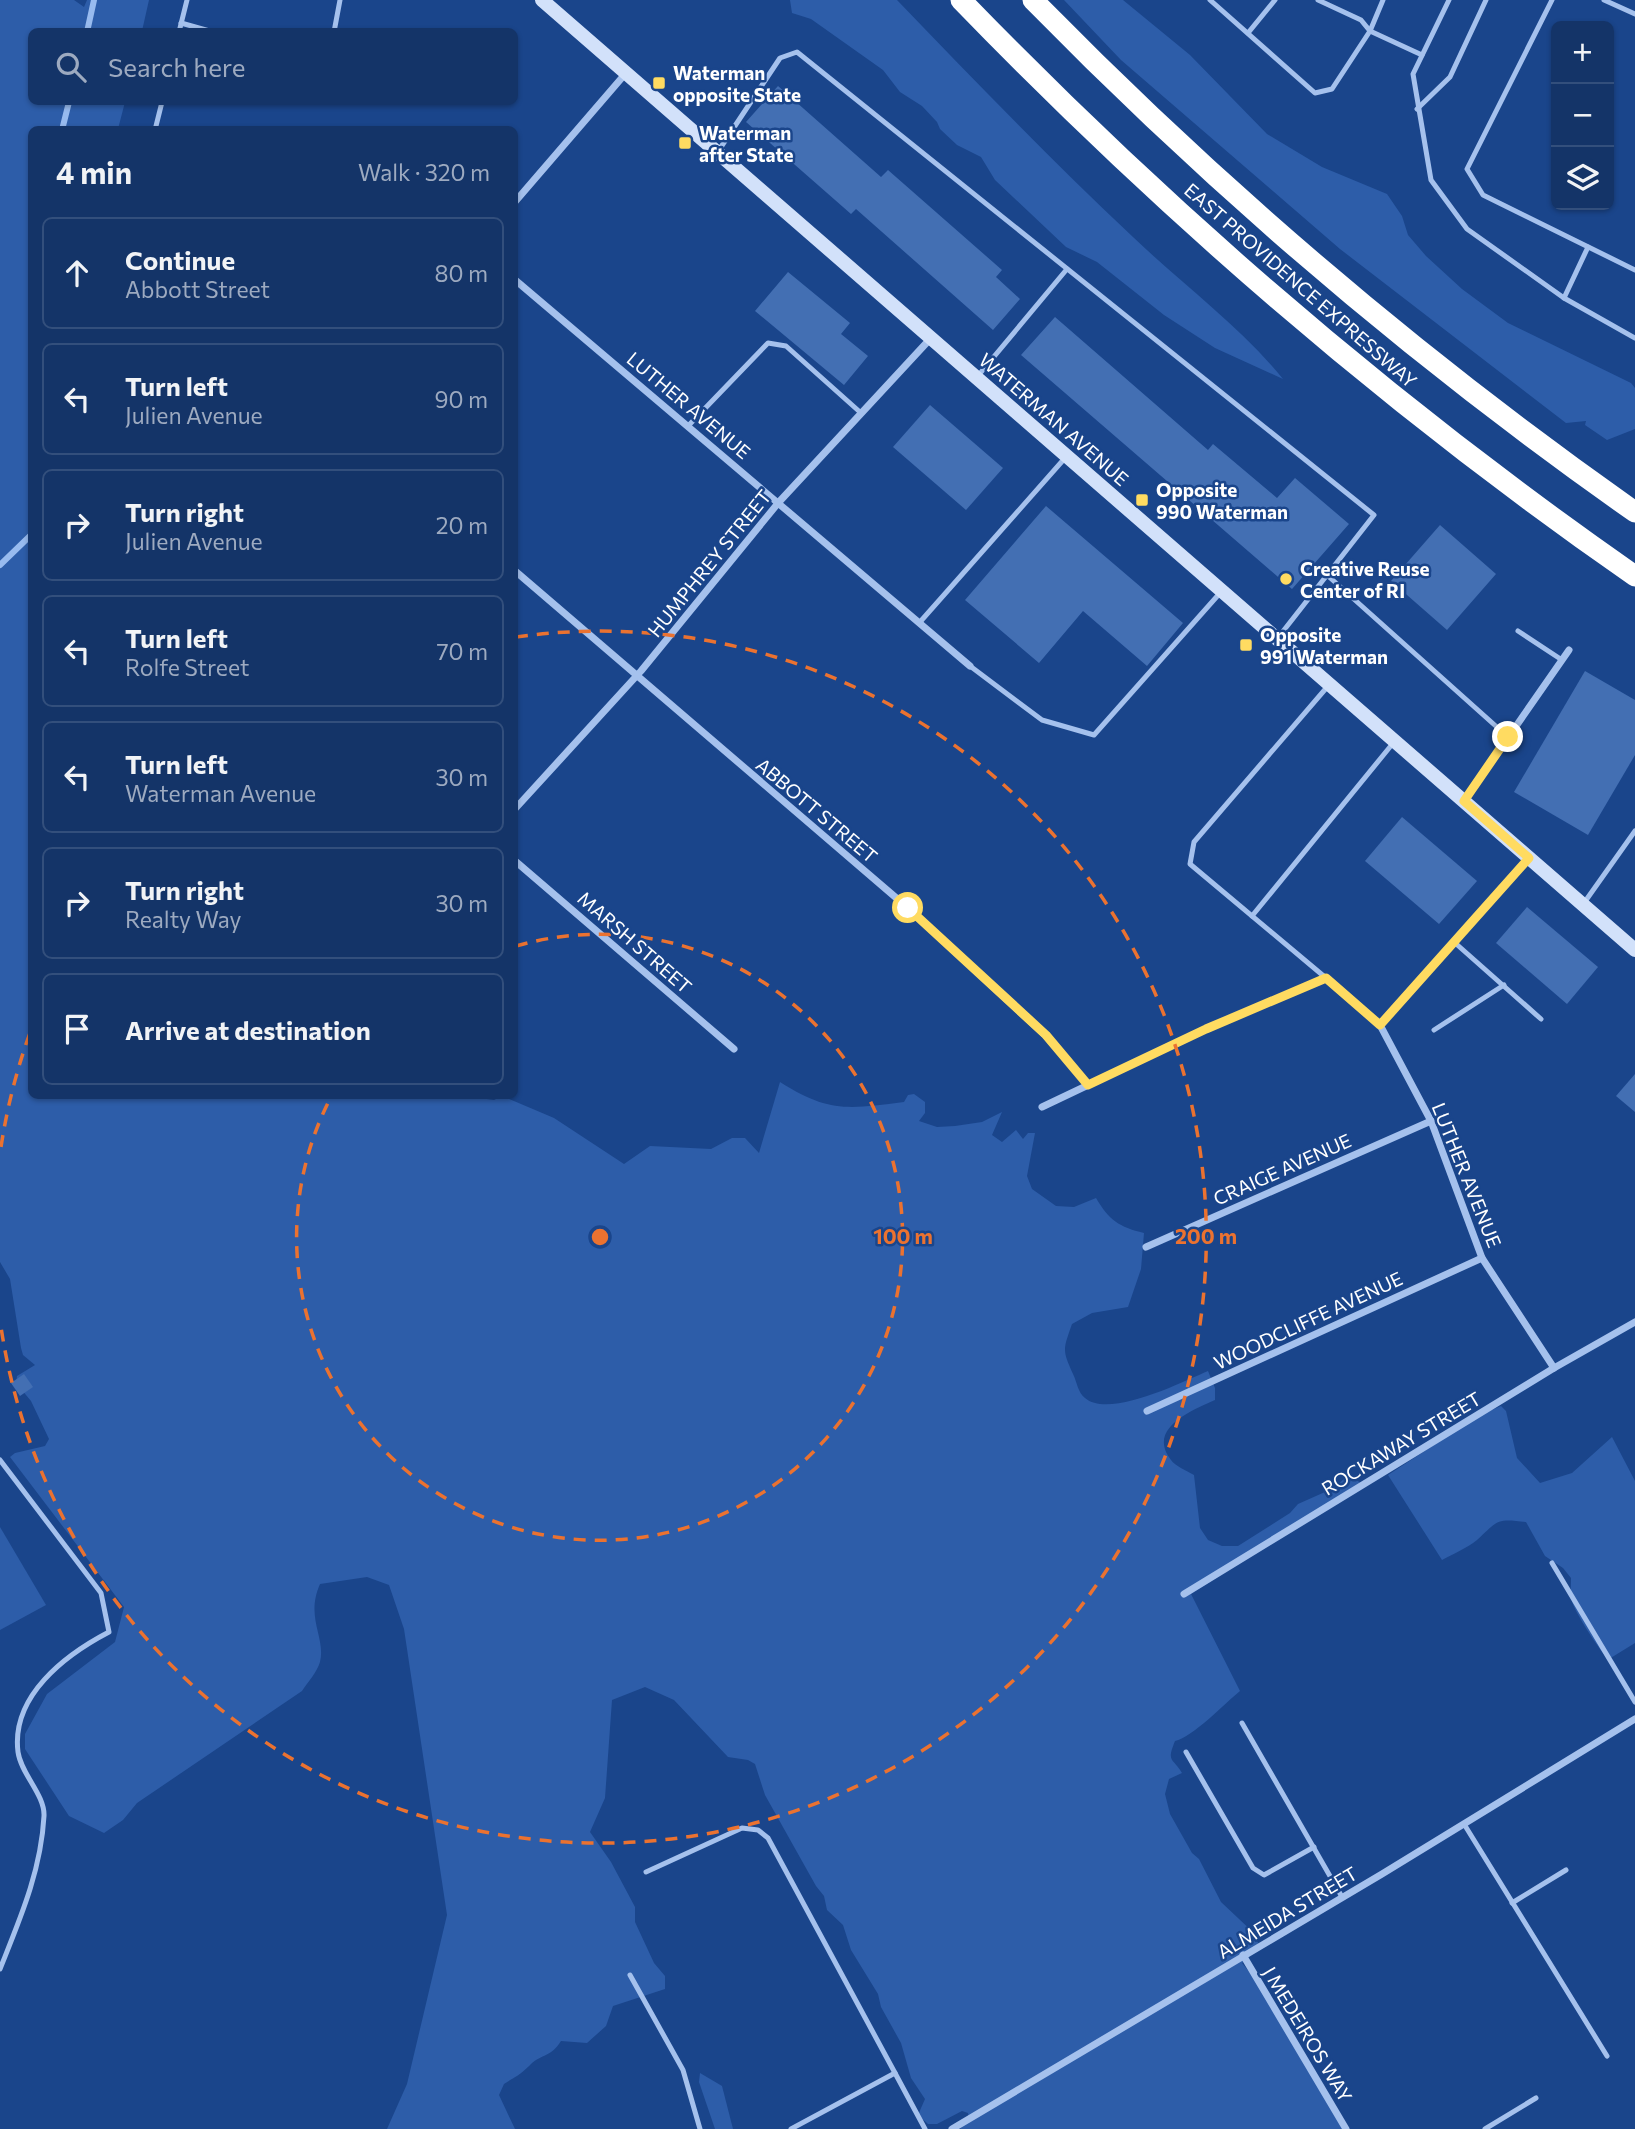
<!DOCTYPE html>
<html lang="en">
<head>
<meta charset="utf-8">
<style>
  :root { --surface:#143468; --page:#213f71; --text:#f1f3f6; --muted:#9daac0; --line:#334f7c }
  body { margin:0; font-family:Commissioner,sans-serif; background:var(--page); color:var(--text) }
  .controls { position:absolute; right:21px; top:21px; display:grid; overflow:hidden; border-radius:10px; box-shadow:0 2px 5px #0004 }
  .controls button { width:63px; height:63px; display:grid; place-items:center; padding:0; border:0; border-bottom:2px solid var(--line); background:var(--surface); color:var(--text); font:35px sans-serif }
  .stop { position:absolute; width:21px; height:21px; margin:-16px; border:5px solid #ffdb61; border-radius:50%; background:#fff }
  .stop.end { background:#ffdb61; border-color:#fff; box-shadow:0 2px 7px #0008 }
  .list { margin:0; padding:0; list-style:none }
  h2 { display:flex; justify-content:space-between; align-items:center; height:91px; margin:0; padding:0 28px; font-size:30px }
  h2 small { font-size:23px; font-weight:400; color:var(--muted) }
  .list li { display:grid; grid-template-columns:46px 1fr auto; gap:21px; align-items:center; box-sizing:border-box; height:112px; margin:0 14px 14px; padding:0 14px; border:2px solid var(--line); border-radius:10px }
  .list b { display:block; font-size:26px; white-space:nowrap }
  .list p { margin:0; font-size:23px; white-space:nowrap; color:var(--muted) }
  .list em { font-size:23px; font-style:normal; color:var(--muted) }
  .icon { flex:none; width:38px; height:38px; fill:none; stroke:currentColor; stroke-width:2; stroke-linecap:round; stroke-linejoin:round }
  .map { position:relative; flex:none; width:1635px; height:2129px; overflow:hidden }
  .search { position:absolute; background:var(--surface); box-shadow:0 2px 5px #0004; left:28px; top:28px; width:490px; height:77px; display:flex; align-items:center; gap:18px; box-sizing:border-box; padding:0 24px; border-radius:10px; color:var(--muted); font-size:26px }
  .panel { position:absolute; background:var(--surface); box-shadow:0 2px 5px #0004; left:28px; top:126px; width:490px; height:973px; border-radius:10px }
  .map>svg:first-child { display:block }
</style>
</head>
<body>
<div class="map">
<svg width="1635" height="2129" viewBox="0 0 1635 2129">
  <rect width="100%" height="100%" fill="#1a458b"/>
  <g fill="#2d5da9">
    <path d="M0,0H74L84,7L87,0H149L142,31L32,32V102H125L118,129L32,130V1096H465L494,1100L502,1096L554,1118L624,1164L650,1146L711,1149L732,1138H745L759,1153L780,1082C829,1113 848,1109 904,1102L908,1095L914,1094L925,1102V1113L919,1121L937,1127L955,1126L982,1122L1002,1112L992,1135L1002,1142L1016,1130L1023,1139L1028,1133H1035L1027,1176L1032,1189L1056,1206L1074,1207L1096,1198C1109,1220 1119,1227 1144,1233L1141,1269L1128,1307L1092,1313L1072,1324C1063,1350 1062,1349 1073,1374C1077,1382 1078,1393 1085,1398C1109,1419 1182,1382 1208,1371L1215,1388V1400C1193,1410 1146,1428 1171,1460C1175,1466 1187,1471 1194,1475L1200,1528L1208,1540L1222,1546H1238L1290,1513L1298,1504L1334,1488L1345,1478L1355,1479L1362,1484L1191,1594L1240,1691C1224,1704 1193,1737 1175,1741C1166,1763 1173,1757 1182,1773L1169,1779L1165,1794L1170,1814L1192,1853L1199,1859L1221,1902L1256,1935L1255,1939L1261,1946L1242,1963L1259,1984L1345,2129H960L969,2120L968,2113L962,2111L937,2124H928L918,2115L925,2099L911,2078L901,2043L881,2007L878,1994L851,1950L843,1925L827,1910L824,1896L816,1886L765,1795L755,1764L748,1760L728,1757L674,1700L645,1687L612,1700L605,1798L590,1832L611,1862L635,1907V1922L654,1963L665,1976V1989L613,2006L606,2026L587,2043L561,2041C551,2057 542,2054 531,2064C519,2076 518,2075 504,2084L499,2095L515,2129H387L407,2084L447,1915L404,1629L389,1585L367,1577L320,1584C305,1618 326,1637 320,1662C317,1672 308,1682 302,1691L137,1803L123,1820L104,1833L69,1816L25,1749V1734L47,1694L115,1642L124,1607L10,1457L15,1453L45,1446L49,1439L31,1401L16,1383L17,1376L35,1365L23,1355L21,1348L10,1279L0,1262Z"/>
    <path d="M790,0H897C974,80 1051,160 1133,237C1183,285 1239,325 1283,379L1215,348L1164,315L1097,262L1066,247L995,180L981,157L957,145L940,129L937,122L922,106L900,92L883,70L811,19L792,13Z"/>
    <path d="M1064,0H1123L1190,55L1267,134L1322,167L1387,194L1402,216L1408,235L1426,256L1462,289L1508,323L1631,383L1635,388V429L1607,440L1585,425L1586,421L1566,423L1340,249L1121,60Z"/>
    <path d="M1501,1406L1506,1411L1517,1458L1540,1483L1572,1473L1612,1437L1635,1481V1643L1609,1659C1602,1655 1574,1611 1572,1601C1570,1594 1571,1585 1571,1578L1563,1568L1545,1556L1526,1522C1495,1518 1498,1521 1477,1540C1467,1548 1453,1554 1442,1560L1388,1475L1480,1415Z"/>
    <path d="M0,1527L46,1605L0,1630Z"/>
    <path d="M700,2073L722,2086L733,2129H715L699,2082Z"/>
  </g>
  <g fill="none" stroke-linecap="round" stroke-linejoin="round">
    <g stroke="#98bbef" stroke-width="6">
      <path d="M87,32L94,0"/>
      <path d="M62,130L69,102"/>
      <path d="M32,378V404"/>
      <path d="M0,565L32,534"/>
    </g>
  </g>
  <g fill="#436fb3">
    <path d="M778,86L881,177L888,170L1002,270L996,277L1020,299L993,330L856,209L851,214L746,122Z"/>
    <path d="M788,272L850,323L841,334L868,356L844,385L755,311Z"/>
    <path d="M1055,317L1208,450L1213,444L1277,498L1295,478L1349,524L1292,589L1021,355Z"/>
    <path d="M930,405L1003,468L966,510L893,447Z"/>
    <path d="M1046,506L1183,623L1147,666L1083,611L1039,663L965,600Z"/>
    <path d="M1440,525L1496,574L1447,630L1391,581Z"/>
    <path d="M1585,671L1635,700V755L1588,835L1514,792Z"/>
    <path d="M1402,817L1477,881L1439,924L1365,861Z"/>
    <path d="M1527,907L1598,967L1567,1004L1496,943Z"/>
    <path d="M1635,1074V1112L1616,1096Z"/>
    <path d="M24,1374L33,1387L20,1396L11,1383Z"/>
  </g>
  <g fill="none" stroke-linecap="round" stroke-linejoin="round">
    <g stroke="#a5c1ed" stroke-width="5">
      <path d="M1210,0L1315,93L1332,89L1370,31L1383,0"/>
      <path d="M1318,0L1361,20L1370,31L1422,55"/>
      <path d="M1449,0L1413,74L1431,180L1467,229L1564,298L1635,338"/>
      <path d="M1552,0L1467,169L1483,195L1635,270"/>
      <path d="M1604,0L1635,14"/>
      <path d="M181,23L213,32"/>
      <path d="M179,32L187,0"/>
      <path d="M334,32L340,0"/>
      <path d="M1248,33L1275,0"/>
      <path d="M1417,109L1450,77L1486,0"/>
      <path d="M155,130L162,102"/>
      <path d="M719,150L780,58L797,52L1374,515L1277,639"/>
      <path d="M1564,298L1588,247"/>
      <path d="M977,377L1067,269"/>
      <path d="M689,425L768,343L786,346L861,413"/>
      <path d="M1327,575L1508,737"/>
      <path d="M920,622L1065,458"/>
      <path d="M1518,631L1562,660"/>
      <path d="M970,666L1042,720L1094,735L1220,593"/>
      <path d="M1584,903L1635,831"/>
      <path d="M1252,916L1394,742"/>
      <path d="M1454,942L1541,1019"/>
      <path d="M1326,978L1190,864L1194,842L1328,686"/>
      <path d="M1434,1030L1504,985"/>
      <path d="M0,1460L101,1593L109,1632C65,1655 11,1696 18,1752C21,1774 45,1795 44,1816C41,1871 20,1919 0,1969"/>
      <path d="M1552,1563L1635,1702"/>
      <path d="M1242,1723L1342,1897"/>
      <path d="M1186,1752L1253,1868L1264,1875L1314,1847"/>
      <path d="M1464,1824L1607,2056"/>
      <path d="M646,1872L742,1828L758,1830L768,1838L895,2073"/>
      <path d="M1512,1903L1566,1870"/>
      <path d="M630,1975L683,2070L700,2129"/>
      <path d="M791,2129L895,2073L925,2129"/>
      <path d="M1485,2129L1536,2098"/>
    </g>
    <g stroke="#a5c1ed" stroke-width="7">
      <path d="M514,203L626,73"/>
      <path d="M514,279L970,666"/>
      <path d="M514,570L908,908L1046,1036L1088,1085"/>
      <path d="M1464,801L1569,650"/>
      <path d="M514,810L641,671L779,502L931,338"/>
      <path d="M514,860L734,1049"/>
      <path d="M1380,1025L1529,858"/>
      <path d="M1042,1107L1206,1029L1326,978L1380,1025L1431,1121L1482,1258L1554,1368"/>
      <path d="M1146,1247L1431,1121"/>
      <path d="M1147,1411L1482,1258"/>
      <path d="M1184,1594L1554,1368L1635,1322"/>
      <path d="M1243,1955L1346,2129"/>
      <path d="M952,2129L1382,1874L1635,1719"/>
    </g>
    <path stroke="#d2e1fa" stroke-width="14" d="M542,0L1635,950"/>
    <g stroke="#fff" stroke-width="21">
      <path d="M961,0C1167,213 1392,407 1635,576"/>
      <path d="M1033,0C1217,188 1420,361 1635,512"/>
    </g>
  </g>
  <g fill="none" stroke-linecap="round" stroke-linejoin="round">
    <path stroke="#ffdb61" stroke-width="9" d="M908,908L1046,1035L1088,1085L1206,1029L1326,978L1380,1025L1529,858L1464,801L1508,737"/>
  </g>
  <g fill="none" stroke="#eb7230" stroke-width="3.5" stroke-dasharray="12 9">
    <path d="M516 946A303 303 0 1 1 331 1097"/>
    <path d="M1 1147A606 606 0 0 1 31 1030M516 637A606 606 0 1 1 1 1327"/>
  </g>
  <g fill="#ffdb61" stroke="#1a458b" stroke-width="2.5">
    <rect x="652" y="76" width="14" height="14" rx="3.5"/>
    <rect x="678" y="136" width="14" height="14" rx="3.5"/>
    <rect x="1135" y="493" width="14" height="14" rx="3.5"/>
    <circle cx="1286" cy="579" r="7"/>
    <rect x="1239" y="638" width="14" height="14" rx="3.5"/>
  </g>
  <g text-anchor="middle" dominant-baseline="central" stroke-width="5" stroke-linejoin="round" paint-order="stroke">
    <g font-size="19" font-weight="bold" fill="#fff" stroke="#1a458b" text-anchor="start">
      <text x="673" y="72">Waterman<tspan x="673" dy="22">opposite State</tspan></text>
      <text x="699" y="132">Waterman<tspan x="699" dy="22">after State</tspan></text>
      <text x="1156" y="489">Opposite<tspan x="1156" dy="22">990 Waterman</tspan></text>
      <text x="1300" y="568">Creative Reuse<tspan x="1300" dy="22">Center of RI</tspan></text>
      <text x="1260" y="634">Opposite<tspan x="1260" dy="22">991 Waterman</tspan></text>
    </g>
    <g font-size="19" fill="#fff" stroke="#1a458b">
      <text transform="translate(1301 285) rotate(41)">EAST PROVIDENCE EXPRESSWAY</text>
      <text transform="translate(689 405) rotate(40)">LUTHER AVENUE</text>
      <text transform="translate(1054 419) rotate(41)">WATERMAN AVENUE</text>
      <text transform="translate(709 563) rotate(-51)">HUMPHREY STREET</text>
      <text transform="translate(817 810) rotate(40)">ABBOTT STREET</text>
      <text transform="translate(635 942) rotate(41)">MARSH STREET</text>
      <text transform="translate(1282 1169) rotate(-24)">CRAIGE AVENUE</text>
      <text transform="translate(1467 1175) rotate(68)">LUTHER AVENUE</text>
      <text transform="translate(1308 1320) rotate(-25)">WOODCLIFFE AVENUE</text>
      <text transform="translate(1401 1443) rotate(-31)">ROCKAWAY STREET</text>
      <text transform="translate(1287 1912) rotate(-31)">ALMEIDA STREET</text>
      <text transform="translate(1308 2034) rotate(59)">J MEDEIROS WAY</text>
    </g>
  </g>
  <circle cx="600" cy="1237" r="10" fill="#eb7230" stroke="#1a458b" stroke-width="3.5"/>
  <g font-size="21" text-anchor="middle" font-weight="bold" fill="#eb7230" stroke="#1a458b" stroke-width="5" stroke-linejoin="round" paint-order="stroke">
    <text x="903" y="1244">100 m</text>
    <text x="1206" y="1244">200 m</text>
  </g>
</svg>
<div class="controls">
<button>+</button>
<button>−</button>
<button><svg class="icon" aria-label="layers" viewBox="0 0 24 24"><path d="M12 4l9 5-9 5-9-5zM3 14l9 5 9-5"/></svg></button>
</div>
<div class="stop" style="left:908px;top:908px"></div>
<div class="stop end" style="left:1508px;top:737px"></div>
<div class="search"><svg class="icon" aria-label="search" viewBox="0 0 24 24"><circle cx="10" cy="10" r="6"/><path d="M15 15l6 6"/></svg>Search here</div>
<section class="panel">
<h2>4 min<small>Walk · 320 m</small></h2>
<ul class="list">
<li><svg class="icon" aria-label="ahead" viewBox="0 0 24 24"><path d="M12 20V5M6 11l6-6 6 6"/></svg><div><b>Continue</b><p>Abbott Street</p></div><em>80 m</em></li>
<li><svg class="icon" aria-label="left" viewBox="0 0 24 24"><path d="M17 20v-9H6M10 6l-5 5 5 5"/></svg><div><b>Turn left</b><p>Julien Avenue</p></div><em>90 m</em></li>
<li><svg class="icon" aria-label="right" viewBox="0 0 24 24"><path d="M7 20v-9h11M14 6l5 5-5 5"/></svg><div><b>Turn right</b><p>Julien Avenue</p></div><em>20 m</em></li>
<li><svg class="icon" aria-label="left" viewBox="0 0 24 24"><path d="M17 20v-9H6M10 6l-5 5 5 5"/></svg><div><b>Turn left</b><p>Rolfe Street</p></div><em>70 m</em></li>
<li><svg class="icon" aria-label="left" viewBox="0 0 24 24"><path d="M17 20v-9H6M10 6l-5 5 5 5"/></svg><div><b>Turn left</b><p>Waterman Avenue</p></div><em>30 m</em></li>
<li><svg class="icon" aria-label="right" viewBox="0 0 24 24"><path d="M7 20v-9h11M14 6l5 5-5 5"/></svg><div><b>Turn right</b><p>Realty Way</p></div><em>30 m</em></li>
<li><svg class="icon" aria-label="arrive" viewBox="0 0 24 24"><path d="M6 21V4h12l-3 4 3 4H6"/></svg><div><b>Arrive at destination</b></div></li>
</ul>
</section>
</div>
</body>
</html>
